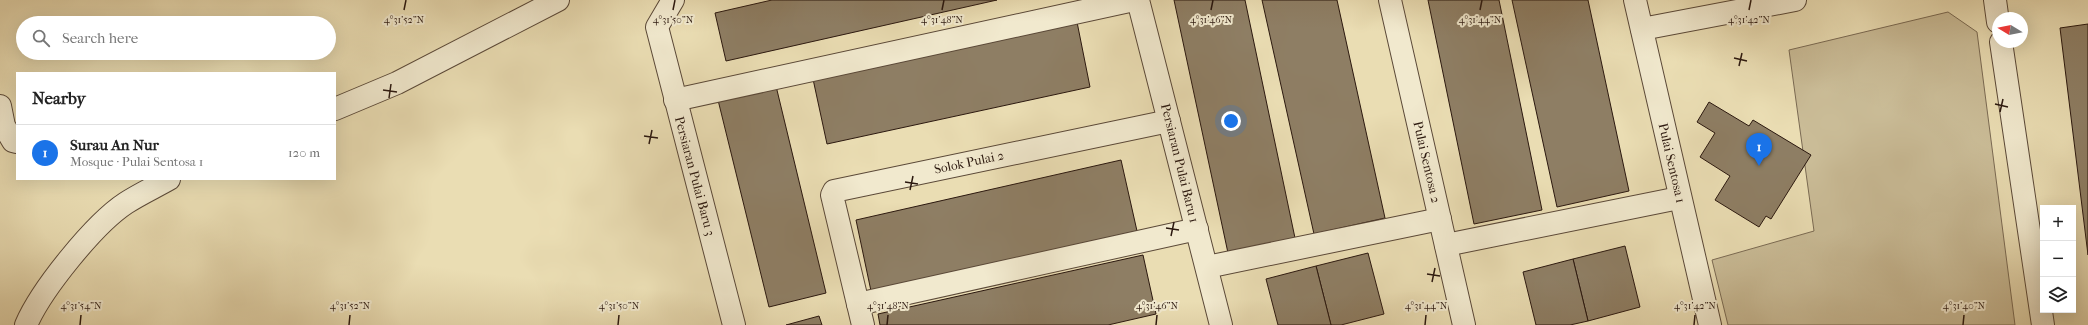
<!DOCTYPE html>
<html lang="en">
<head>
<meta charset="utf-8">
<style>
  :root { --surface:#fff; --page:#f2f2f2; --text:#222; --muted:#767676; --line:#e0e0e0; --accent:#1a73e8 }
  body { margin:0; font-family:"IM FELL French Canon",serif; background:var(--page); color:var(--text) }
  .controls { position:absolute; right:12px; bottom:12px; display:grid; overflow:hidden; border-radius:0px; box-shadow:0 4px 16px #0002 }
  .controls button { width:36px; height:36px; display:grid; place-items:center; padding:0; border:0; border-bottom:1px solid var(--line); background:var(--surface); color:var(--text); font:20px sans-serif }
  .compass { position:absolute; left:1992px; top:12px; width:36px; height:36px; border-radius:50%; background:var(--surface); box-shadow:0 4px 16px #0002; rotate:280deg }
  .you { position:absolute; left:1231px; top:121px; width:14px; height:14px; margin:-10px; border:3px solid #fff; border-radius:50%; background:#1a73e8; box-shadow:0 0 0 6px #1a73e833 }
  .badge { display:grid; place-items:center; width:26px; height:26px; border-radius:50%; background:var(--accent); color:#fff; font-size:13px; font-weight:700 }
  .pin { position:absolute; translate:-50% -33px; filter:drop-shadow(0 1px 2px #0008) }
  .pin::after { content:''; position:absolute; top:21px; width:14px; height:12px; background:inherit; clip-path:polygon(0 0,100% 0,50% 100%) }
  .list { margin:0; padding:0; list-style:none }
  h2 { display:flex; justify-content:space-between; align-items:center; height:52px; margin:0; padding:0 16px; font-size:17px }
  h2 small { font-size:13px; font-weight:400; color:var(--muted) }
  .list li { display:grid; grid-template-columns:26px 1fr auto; gap:12px; align-items:center; box-sizing:border-box; height:56px; padding:0 16px; border-top:1px solid var(--line) }
  .list b { display:block; font-size:15px; white-space:nowrap }
  .list p { margin:0; font-size:13px; white-space:nowrap; color:var(--muted) }
  .list em { font-size:13px; font-style:normal; color:var(--muted) }
  .icon { flex:none; width:22px; height:22px; fill:none; stroke:currentColor; stroke-width:2; stroke-linecap:round; stroke-linejoin:round }
  .map { position:relative; flex:none; width:2088px; height:325px; overflow:hidden }
  .search { position:absolute; background:var(--surface); box-shadow:0 4px 16px #0002; left:16px; top:16px; width:320px; height:44px; display:flex; align-items:center; gap:10px; box-sizing:border-box; padding:0 14px; border-radius:22px; color:var(--muted); font-size:15px }
  .panel { position:absolute; background:var(--surface); box-shadow:0 4px 16px #0002; left:16px; top:72px; width:320px; height:108px; border-radius:0px }
  .map>svg:first-child { display:block }
</style>
</head>
<body>
<div class="map">
<svg width="2088" height="325" viewBox="0 0 2088 325">
  <rect width="100%" height="100%" fill="#eaddb3"/>
  <filter id="stains"><feTurbulence type="fractalNoise" baseFrequency=".005" numOctaves="4"/><feColorMatrix values="0 0 0 0 .2 0 0 0 0 .09 0 0 0 0 .02 0 0 0 .5 -.17"/></filter>
  <radialGradient id="worn" r=".72"><stop offset=".6" stop-color="#630" stop-opacity="0"/><stop offset="1" stop-color="#630" stop-opacity=".3"/></radialGradient>
  <path fill="#cabc97" stroke="#7a6a53" d="M1948,12L1977,32L2015,325H1728L1712,260L1814,231L1789,50Z"/>
  <g fill="#8e7e64" stroke="#2b180f">
    <path d="M772,0H997L726,61L715,13Z"/>
    <path d="M1174,0H1245L1295,238L1228,253Z"/>
    <path d="M1262,0H1337L1385,218L1314,234Z"/>
    <path d="M1428,0H1499L1542,210L1474,224Z"/>
    <path d="M1512,0H1588L1629,191L1557,207Z"/>
    <path d="M1077,22L1090,87L827,144L813,79Z"/>
    <path d="M2088,24V255L2060,28Z"/>
    <path d="M776,86L826,293L769,307L718,100Z"/>
    <path d="M1709,102L1749,126L1753,120L1811,155L1771,219L1766,216L1759,227L1715,200L1730,176L1700,157L1715,133L1697,122Z"/>
    <path d="M1121,160L1137,231L871,291L856,220Z"/>
    <path d="M1625,246L1640,307L1588,321L1573,259Z"/>
    <path d="M1368,253L1384,314L1341,325H1331L1316,266Z"/>
    <path d="M1143,255L1156,314L1108,325H880L878,314Z"/>
    <path d="M1573,259L1588,321L1570,325H1536L1523,272Z"/>
    <path d="M1316,266L1331,325H1278L1266,279Z"/>
    <path d="M819,316L822,325H786Z"/>
  </g>
  <g fill="none" stroke-linecap="round" stroke-linejoin="round">
    <g stroke="#5b4938" stroke-width="24">
      <g id="street">
        <path d="M673,0L657,27L734,325"/>
        <path d="M1138,0L1221,325"/>
        <path d="M1390,0L1464,325"/>
        <path d="M1635,0L1710,325"/>
        <path d="M1995,0L1998,22"/>
        <path d="M1642,29L1795,0"/>
        <path d="M2001,42L2043,325"/>
        <path d="M675,100L1134,0"/>
        <path d="M0,106L4,126L13,141L17,142"/>
        <path d="M335,109L397,83L558,0"/>
        <path d="M1446,245L1679,198"/>
        <path d="M1207,267L1440,219"/>
        <path d="M858,304L1197,229"/>
        <path d="M26,325C41,290 94,224 126,203C140,194 155,187 169,179"/>
        <path d="M863,325L832,195L834,191L1169,121"/>
      </g>
    </g>
    <use href="#street" stroke="#f1e9ce" stroke-width="22"/>
  </g>
  <path fill="none" stroke="#2b180f" stroke-width="1.5" d="M404,10L406,0M673,10L675,0M942,10L944,0M1211,10L1213,0M1480,10L1482,0M1749,10L1751,0M1734,58L1747,61M1739,66L1742,53M383,90L397,92M389,98L391,84M1995,104L2008,107M2000,112L2003,99M644,136L658,138M649,144L652,130M905,182L918,184M910,190L913,176M1166,228L1179,230M1171,236L1174,222M1427,274L1440,276M1432,282L1435,268M80,325L81,315M349,325L350,315M618,325L619,315M887,325L888,315M1156,325L1157,315M1425,325L1426,315M1694,325L1695,315M1963,325L1964,315"/>
  <g text-anchor="middle" dominant-baseline="central" stroke-width="4" stroke-linejoin="round" paint-order="stroke">
    <g font-size="13" fill="#2b180f" stroke="#f1e9ce">
      <text transform="translate(969 162) rotate(-12)">Solok Pulai 2</text>
      <text transform="translate(1427 162) rotate(77)">Pulai Sentosa 2</text>
      <text transform="translate(1180 163) rotate(76)">Persiaran Pulai Baru 1</text>
      <text transform="translate(1672 163) rotate(77)">Pulai Sentosa 1</text>
      <text transform="translate(695 176) rotate(75)">Persiaran Pulai Baru 3</text>
    </g>
  </g>
  <g font-size="10" text-anchor="middle" fill="#2b180f" stroke="#f1e9ce" stroke-width="4" stroke-linejoin="round" paint-order="stroke">
    <text x="404" y="23">4°31'52"N</text>
    <text x="673" y="23">4°31'50"N</text>
    <text x="942" y="23">4°31'48"N</text>
    <text x="1211" y="23">4°31'46"N</text>
    <text x="1480" y="23">4°31'44"N</text>
    <text x="1749" y="23">4°31'42"N</text>
    <text x="81" y="309">4°31'54"N</text>
    <text x="350" y="309">4°31'52"N</text>
    <text x="619" y="309">4°31'50"N</text>
    <text x="888" y="309">4°31'48"N</text>
    <text x="1157" y="309">4°31'46"N</text>
    <text x="1426" y="309">4°31'44"N</text>
    <text x="1695" y="309">4°31'42"N</text>
    <text x="1964" y="309">4°31'40"N</text>
  </g>
  <rect width="100%" height="100%" filter="url(#stains)"/>
  <rect width="100%" height="100%" fill="url(#worn)"/>
</svg>
<div class="controls">
<button>+</button>
<button>−</button>
<button><svg class="icon" aria-label="layers" viewBox="0 0 24 24"><path d="M12 4l9 5-9 5-9-5zM3 14l9 5 9-5"/></svg></button>
</div>
<svg class="compass" viewBox="-18 -18 36 36"><path d="M0-13l5 13h-10z" fill="#e53935"/><path d="M0 13l5-13h-10z" fill="#767676"/></svg>
<div class="you"></div>
<div class="pin badge" style="left:1759px;top:166px">1</div>
<div class="search"><svg class="icon" aria-label="search" viewBox="0 0 24 24"><circle cx="10" cy="10" r="6"/><path d="M15 15l6 6"/></svg>Search here</div>
<section class="panel">
<h2>Nearby<small></small></h2>
<ul class="list">
<li><span class="badge">1</span><div><b>Surau An Nur</b><p>Mosque · Pulai Sentosa 1</p></div><em>120 m</em></li>
</ul>
</section>
</div>
</body>
</html>
